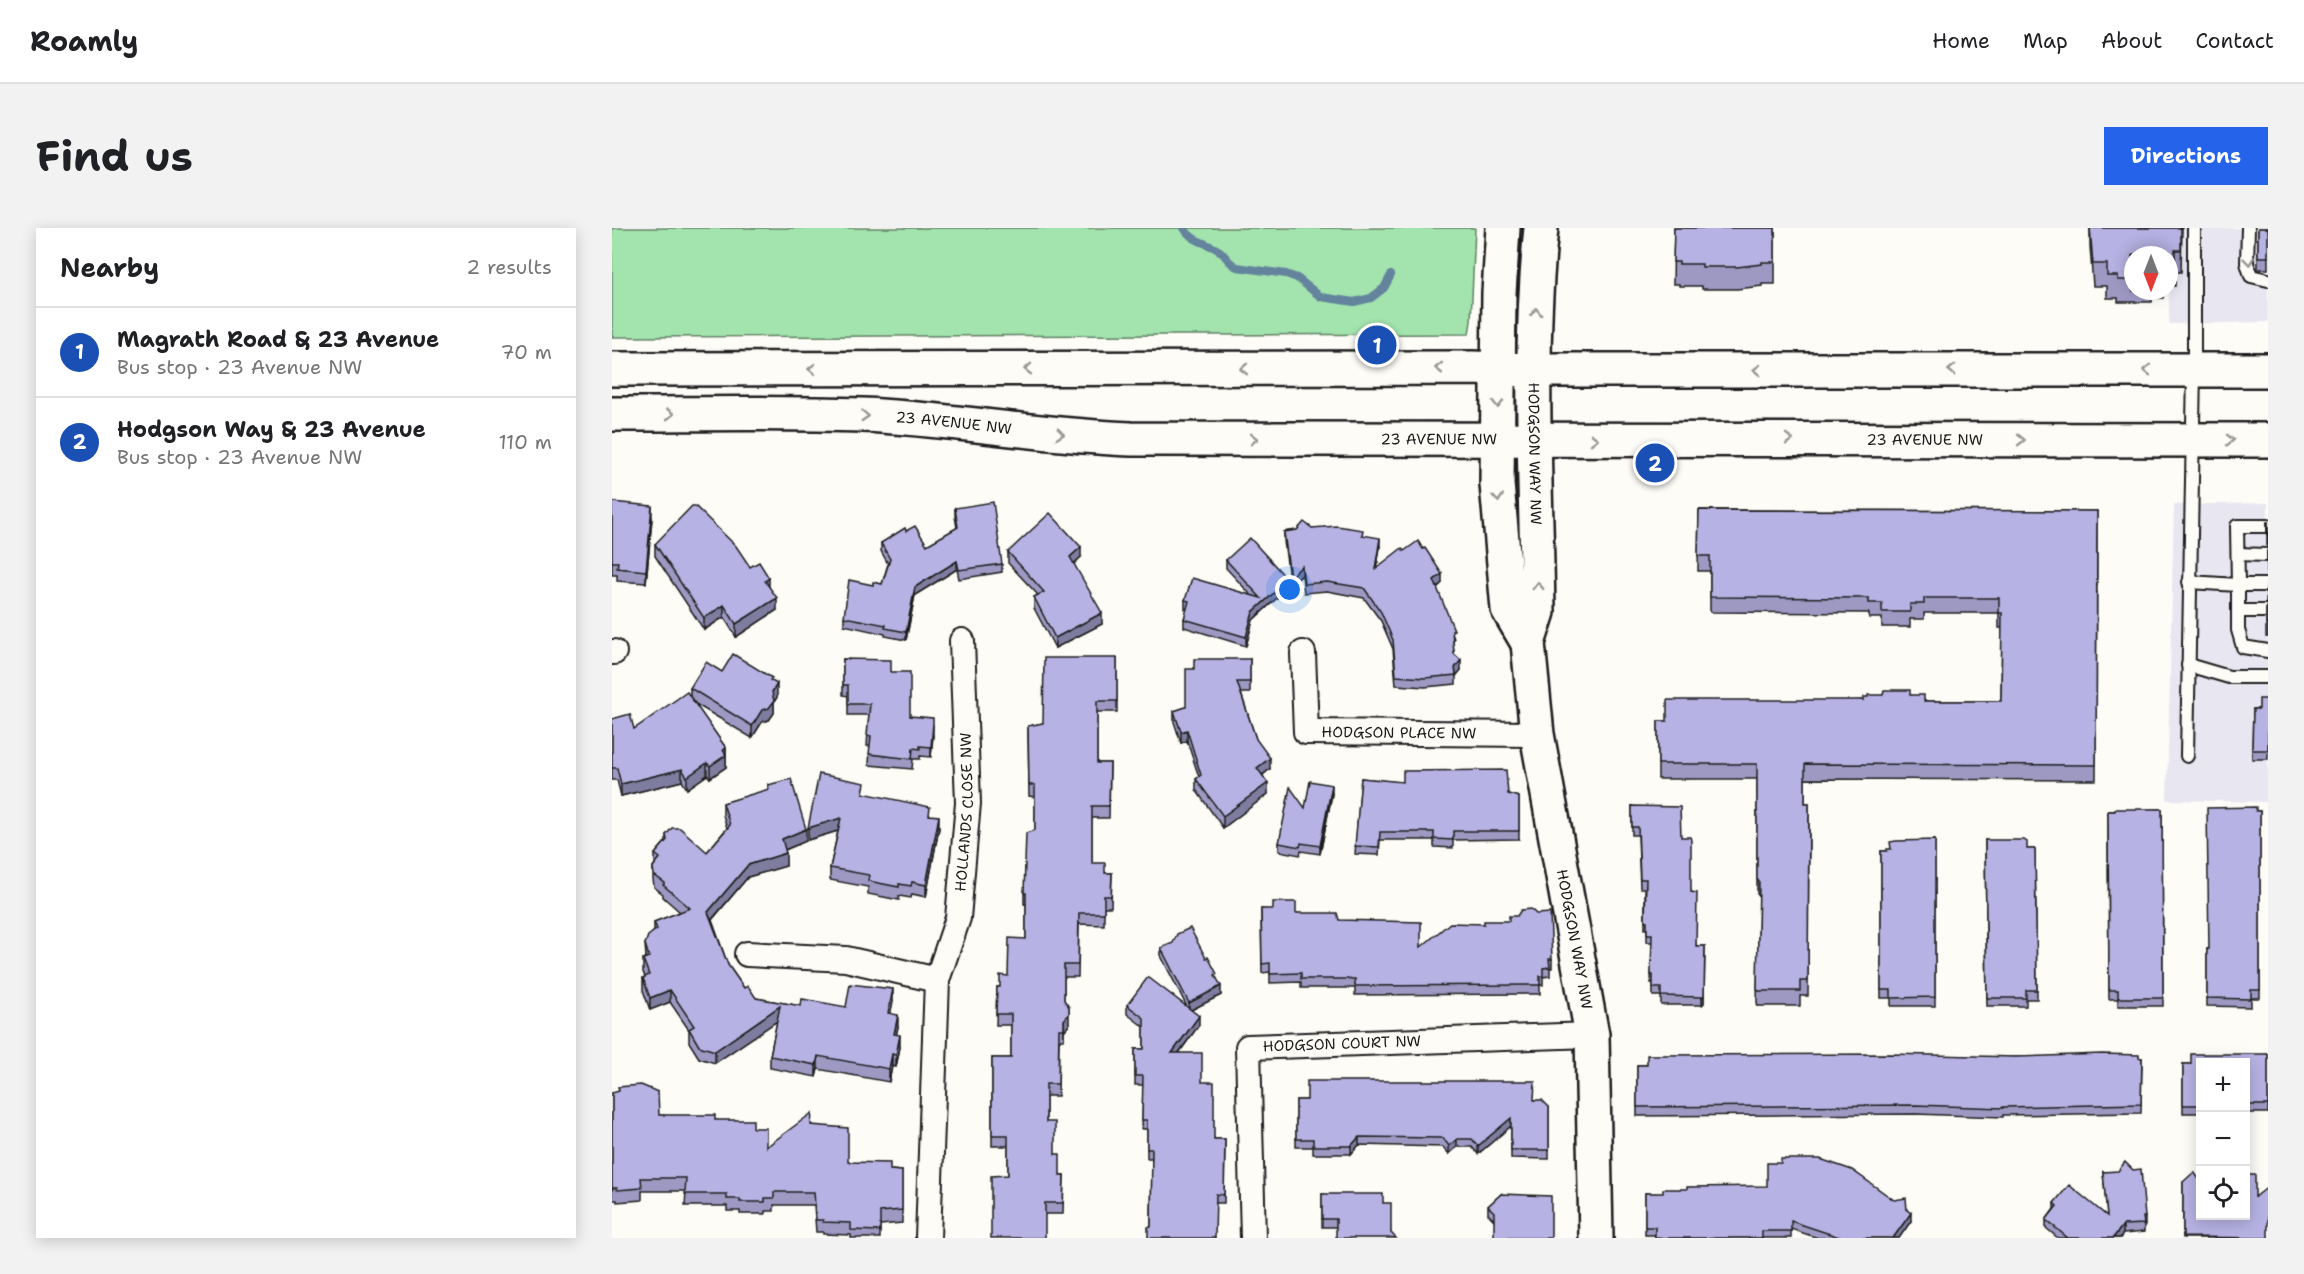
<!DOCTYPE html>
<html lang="en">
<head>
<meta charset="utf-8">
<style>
  :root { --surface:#fff; --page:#f2f2f2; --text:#202124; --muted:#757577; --line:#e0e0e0; --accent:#2563eb }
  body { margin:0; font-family:"Shantell Sans",sans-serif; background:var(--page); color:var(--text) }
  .controls { position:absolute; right:18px; bottom:18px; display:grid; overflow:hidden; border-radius:0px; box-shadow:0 3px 15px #0003 }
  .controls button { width:54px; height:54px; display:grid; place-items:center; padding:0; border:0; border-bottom:2px solid var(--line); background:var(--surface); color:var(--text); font:30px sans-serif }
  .compass { position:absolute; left:1512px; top:18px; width:54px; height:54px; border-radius:50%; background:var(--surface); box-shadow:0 3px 15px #0003; rotate:180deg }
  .you { position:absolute; left:678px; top:362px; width:21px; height:21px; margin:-15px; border:4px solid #fff; border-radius:50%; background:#1a73e8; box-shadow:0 0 0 9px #1a73e833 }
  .badge { display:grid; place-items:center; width:39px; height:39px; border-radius:50%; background:var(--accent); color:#fff; font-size:20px; font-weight:700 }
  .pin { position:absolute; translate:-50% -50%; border:3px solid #fff; box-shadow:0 2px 6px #0006 }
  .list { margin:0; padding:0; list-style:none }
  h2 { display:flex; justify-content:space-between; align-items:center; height:78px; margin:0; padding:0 24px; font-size:26px }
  h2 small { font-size:20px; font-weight:400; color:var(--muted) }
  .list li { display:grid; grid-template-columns:39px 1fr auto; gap:18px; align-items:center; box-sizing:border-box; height:90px; padding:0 24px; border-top:2px solid var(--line) }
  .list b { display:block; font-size:22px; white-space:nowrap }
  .list p { margin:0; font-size:20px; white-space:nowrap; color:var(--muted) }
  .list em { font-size:20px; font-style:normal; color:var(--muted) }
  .icon { flex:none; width:33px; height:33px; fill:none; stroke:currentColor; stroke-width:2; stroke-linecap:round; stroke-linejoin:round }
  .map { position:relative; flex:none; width:1656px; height:1010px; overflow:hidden; border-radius:0px }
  header { display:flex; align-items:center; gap:36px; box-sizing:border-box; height:84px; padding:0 30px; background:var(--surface); border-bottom:2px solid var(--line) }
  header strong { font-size:28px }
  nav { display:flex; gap:33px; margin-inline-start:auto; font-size:21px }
  .intro { display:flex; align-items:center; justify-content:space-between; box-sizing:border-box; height:144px; padding:0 36px }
  h1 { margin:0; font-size:42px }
  .button { padding:15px 27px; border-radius:0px; background:var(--accent); color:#fff; font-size:21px; font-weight:700 }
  main { display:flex; gap:36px; padding:0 36px }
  aside { flex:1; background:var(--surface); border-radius:0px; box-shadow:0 3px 15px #0003 }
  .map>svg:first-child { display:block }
</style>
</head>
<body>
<header>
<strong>Roamly</strong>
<nav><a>Home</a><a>Map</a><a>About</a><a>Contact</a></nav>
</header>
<div class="intro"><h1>Find us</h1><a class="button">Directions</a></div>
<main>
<aside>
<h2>Nearby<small>2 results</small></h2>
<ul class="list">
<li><span class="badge" style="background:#1a4fb4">1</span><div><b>Magrath Road &amp; 23 Avenue</b><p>Bus stop · 23 Avenue NW</p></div><em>70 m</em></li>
<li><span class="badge" style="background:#1a4fb4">2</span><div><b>Hodgson Way &amp; 23 Avenue</b><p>Bus stop · 23 Avenue NW</p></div><em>110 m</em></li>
</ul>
</aside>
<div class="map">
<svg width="1656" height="1010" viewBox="0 0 1656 1010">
  <rect width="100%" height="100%" fill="#fdfcf7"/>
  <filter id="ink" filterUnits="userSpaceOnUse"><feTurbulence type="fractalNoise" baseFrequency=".0167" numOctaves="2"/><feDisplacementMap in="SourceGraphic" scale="12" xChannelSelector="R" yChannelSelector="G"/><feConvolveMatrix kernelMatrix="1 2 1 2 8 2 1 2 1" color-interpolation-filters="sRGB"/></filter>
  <g filter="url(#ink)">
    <g fill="#e8e6f1">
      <path d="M1557,0H1656V94L1557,96Z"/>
      <path d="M1656,275V574L1555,572L1562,277Z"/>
    </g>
    <path fill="#a3e3ad" stroke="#608064" stroke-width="1.5" d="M0,0H863L859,93L857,106L0,109Z"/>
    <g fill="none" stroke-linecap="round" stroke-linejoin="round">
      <path stroke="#63849c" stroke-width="8" d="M572,0C580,14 595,14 608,23C615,29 616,35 625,39L674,46L685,50L709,69L742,74L759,70L772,60L779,47"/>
      <g stroke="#1c1c1c" stroke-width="16">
        <g id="lane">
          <path d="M1636,0L1635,35L1639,48L1656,52"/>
          <path d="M1626,326L1655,327"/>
          <path d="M1577,354L1626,357V402L1631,419L1656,423"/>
          <path d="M1655,357H1626L1625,298H1656"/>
          <path d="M1626,383H1654"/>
          <path d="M1576,437L1617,449H1656"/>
          <path d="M1575,528L1582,142V0"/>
        </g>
      </g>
      <g stroke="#1c1c1c" stroke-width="28">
        <g id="street">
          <path d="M0,424H2"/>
          <path id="s1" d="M691,425L694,504L925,506"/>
          <path d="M135,726L234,731L325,752"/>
          <path id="s2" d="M316,1010L325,752L346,690L356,575L350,413"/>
          <path id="s3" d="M641,1010L636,819L980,807"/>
        </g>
      </g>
      <g stroke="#1c1c1c" stroke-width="38">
        <g id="secondary">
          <path d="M891,0L887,65L885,256L896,381L916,415"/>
          <path id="s4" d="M929,0C916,127 924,256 926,384L916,415L925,506L980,807L984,1010"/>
          <path d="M0,141L860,140L923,142H1656"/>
          <path id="s5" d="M0,186C83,186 167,184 251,187C341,191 429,208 519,211L1656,212"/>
        </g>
      </g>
      <use href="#lane" stroke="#fdfcf7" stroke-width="12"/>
      <use href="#street" stroke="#fdfcf7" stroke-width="24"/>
      <use href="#secondary" stroke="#fdfcf7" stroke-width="33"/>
    </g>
    <g fill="#9d99c3" stroke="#1c1c1c" stroke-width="1.5">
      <path d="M1062,0H1163V56H1150V58L1125,61H1090V58H1067V56H1061Z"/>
      <path d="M1478,0H1570L1569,44H1563V58H1557V27H1521V63H1551V70H1540V74H1506V70H1495V58H1481L1478,18Z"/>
      <rect x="1646" y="0" width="10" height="41"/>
      <path d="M0,274L40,290L34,355L5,353V347H0Z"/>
      <path d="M343,280L390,336V344L347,351L345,341L303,367L294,412L273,408V406L232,397V389L261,357L270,356L276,336L269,323V315L294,303L315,317L345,300L343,288Z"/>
      <path d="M1087,282L1485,283L1484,552L1193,551V575H1197L1196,768H1188V778H1146L1145,775L1147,668L1145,666V551H1046V493H1055L1298,467L1312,473H1389L1390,400H1387V385H1312V391H1298V399H1270V390H1257V385L1098,384V343H1086Z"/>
      <rect x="1655" y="294" width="1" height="25"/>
      <path d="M700,300L751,307L768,319L765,339L792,323L830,355L825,360L842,411H841L842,426L849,442L844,448V456L813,459L784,457L781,421L769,393L752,370L715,363L692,365L690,347L678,358L672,313V304Z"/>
      <path d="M43,316L138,339L157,359L165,382L124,409L112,389L92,402L43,328Z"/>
      <path d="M1656,322V349H1655V323Z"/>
      <path d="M396,324L469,329L462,336L490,396L443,420L422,380V369L426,367L396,335Z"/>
      <path d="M614,332L676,360L641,392L634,418L572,399V391L575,381H573V372L639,367L614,340Z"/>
      <path d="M1655,353H1656V376L1654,375Z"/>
      <path d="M1656,378V409H1654V379Z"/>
      <path d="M505,430V484H485V535H498L497,590H480V635L493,645H500L499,679H492V697L467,696L466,749H452V772L457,797L452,803V812H447L446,868H434V894L448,947H452L451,986H433L396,947V918H380V830H399V797H384L385,759H388L396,748L414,711V676H412V665L423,602V569L417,568L416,498L431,495Z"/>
      <path d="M231,431L279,444L298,488L321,507L319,529L308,528V531H301L300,541L257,537L258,518H255L257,487H236V468L231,467Z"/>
      <path d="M638,431V465H629L644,511L658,541L651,547L656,566L611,600L584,562V551L587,549L575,513L569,515L562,494V483L574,479Z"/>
      <path d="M110,444L160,453L165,469L162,474V485L157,492L150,494L140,510L82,475L114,520V539L98,550L95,547L75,561L70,553L9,568L5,552H0V491L22,501L78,469V460Z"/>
      <path d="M1656,471V531H1640L1641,481H1647Z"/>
      <path d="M749,550L896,566L907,569V611L841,612V620L822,619V612H768L767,627L743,626Z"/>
      <path d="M156,557L194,613L173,622L174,638L136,649L100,692L116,737L132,760L144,770L189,778L234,779L281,773L278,786L286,799L284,806L288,819L284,839L280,838L277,854L206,841L204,849L158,840V828L165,793L103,835L87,830L77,814V802L58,774L38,782L31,762V750L33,749L31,744V731L34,730L33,716L42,703V694L68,684L51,669V666L42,659L41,651V639L43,636V626L54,613V607L95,624L115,600L111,587V575L156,562Z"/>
      <path d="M253,566L318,587L327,600L314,669L300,666L299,670L287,668V672L256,666V659L218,652V640L226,603L196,612Z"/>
      <path d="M720,566L708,626L689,623L688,627L667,623V615L693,580Z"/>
      <path d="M1020,578L1069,609L1079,664L1084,718H1093L1092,775L1090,777H1049V768H1041V755H1039L1040,714H1035V701H1033V660H1028L1026,607H1020Z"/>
      <path d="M1550,581L1551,778H1506V771H1497L1496,583Z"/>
      <path d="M1644,583H1648V770H1639V779L1595,778V721H1597Z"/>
      <path d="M1323,612V778H1279V770H1269V623H1275L1279,621Z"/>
      <path d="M1373,612L1415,621H1423L1425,771H1414V778H1375Z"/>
      <path d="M649,681L684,685L727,692L809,719L940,731V740H938V748L931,749V757H928V766L743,767V760H689V754L658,755V744L650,745Z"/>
      <path d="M549,720L605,751L609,767L579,782L587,797L567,825L590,854L602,911H613L612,975H604L539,999L540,930H535V901H530L531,857H523V821H532V799L515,786V777L575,779L549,728Z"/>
      <path d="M1656,826V885H1634V834H1588V885H1571V836H1579Z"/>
      <path d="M1404,829L1530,830L1529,885L1391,887V889L1303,886L1025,888V837Z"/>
      <path d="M0,865L47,887L103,892L141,900L154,919L200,897L236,934L278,942L290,943V995L268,997V1010H239V1007L211,1006V1004H204L202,977H162V983H153V986H128V983H115V978H73L74,963H30V972L5,974V972H0Z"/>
      <path d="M684,872H923L937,879V931L899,930V898L866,926L860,919H845L837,926L831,919L747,917L739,926H701V919H684Z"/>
      <path d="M1491,944L1533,989V997H1532V1004L1511,1006L1508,1010H1446L1434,1000V992L1442,981V975L1495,987Z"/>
      <path d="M1587,951L1643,969L1656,1010H1571V954Z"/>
      <path d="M1033,965L1295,982L1299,993L1287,1010H1206L1179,1001V1010H1043V1007H1033Z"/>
      <path d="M710,966L771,975L779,1005L724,999H710Z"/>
      <path d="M889,966L882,992L876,986V978Z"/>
    </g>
    <g fill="#7f7d9f" stroke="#1c1c1c" stroke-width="1.5">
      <path d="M40,278V290L34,355V343Z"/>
      <path d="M768,310V319L763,350V341Z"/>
      <path d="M469,319V329L458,339V329Z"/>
      <path d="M345,333V341L303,367L294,412V404L303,359Z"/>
      <path d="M690,338V347L678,358V349Z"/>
      <path d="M830,346V355L822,362V352Z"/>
      <path d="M157,350V362L153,353Z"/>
      <path d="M676,352V360L641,392L634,418V409L641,384Z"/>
      <path d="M165,370V382L124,409V396Z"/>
      <path d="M112,377V389L92,402V390Z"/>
      <path d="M490,385V396L443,420V410Z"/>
      <path d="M849,432V442L844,448L843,440Z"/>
      <path d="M165,456V469L162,474V485L157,492L150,494L140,510V498Z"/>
      <path d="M321,496V507L319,529V519Z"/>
      <path d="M575,502V513L569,515V504Z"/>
      <path d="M114,520V539L98,550V538L111,522Z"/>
      <path d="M658,530V541L645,551V540Z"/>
      <path d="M95,535V547L75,561V549Z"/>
      <path d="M70,541V553L9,568V556Z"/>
      <path d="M656,555V566L611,600V588Z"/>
      <path d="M720,557V566L708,626V618Z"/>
      <path d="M327,588V600L314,669V657Z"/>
      <path d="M229,590V602L196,612V600Z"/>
      <path d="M194,601V613L170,623V611Z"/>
      <path d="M174,625V638L136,649L96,696V684L136,637Z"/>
      <path d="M609,758V767L577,783V775Z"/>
      <path d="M281,761V773L276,798V785Z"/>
      <path d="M58,762V774L38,782V770Z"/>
      <path d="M1092,767V775L1090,777V769Z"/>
      <path d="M168,778V791L103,835V823Z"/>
      <path d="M457,779V797L452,803V812V792Z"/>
      <path d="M286,787V799L282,818V806Z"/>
      <path d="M587,788V797L560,834V825Z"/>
      <path d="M288,807V819L284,839V827Z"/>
      <path d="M280,826V838L277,854V841Z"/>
      <path d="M206,828V841L204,849V837Z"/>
      <path d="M899,890V898L866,926V918Z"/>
      <path d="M747,909V917L739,926V918Z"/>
      <path d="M845,911V919L837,926V918Z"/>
      <path d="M1299,985V993L1287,1010H1281Z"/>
      <path d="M1511,997V1006L1508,1010H1501Z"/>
    </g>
    <g fill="#b6b2e3" stroke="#1c1c1c" stroke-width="1.5">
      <path d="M1062,0H1163V34H1150V36L1125,39H1090V36H1067V34H1061Z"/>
      <path d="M1478,0H1569V22H1563V36H1557V27H1521V52H1506V48H1495V36H1481Z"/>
      <rect x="1646" y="0" width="10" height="29"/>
      <path d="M0,274L40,278L34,343L5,340L6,334H0Z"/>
      <path d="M381,274L390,336L347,342L345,333L303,359L294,404L273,400L274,397L232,389L237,352L261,357V354L270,356L278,331L269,315L293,300L294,303L303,298L315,317L346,299L343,280Z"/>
      <path d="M80,278H83L124,318L138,339L147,334L157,350L153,353L165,370L124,396L112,377L92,390L43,316Z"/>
      <path d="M1087,282L1485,283L1484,537L1193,536V575H1197L1196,753H1188V763H1146L1145,760L1147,654L1145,651V536H1046V493H1055V472H1252V469H1256V467H1271L1272,462H1298V467H1312V473H1389L1390,385H1387V370H1312V376H1298V384H1270V375H1257V370L1098,369V328H1086Z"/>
      <path d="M438,285L469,319L458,329L490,385L443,410L422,369L432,364L396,324Z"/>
      <path d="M692,294L700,300L725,298L751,302L750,307L768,310L763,341L790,320L792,323L806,313L811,321L813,320L830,346L822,352L842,402H840L842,426L849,432L843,440L844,447L813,450L784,448L781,412L769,384L752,360L715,354L692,356L690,338L678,349L672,304L685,302Z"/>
      <rect x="1655" y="294" width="1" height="13"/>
      <path d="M638,310L676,352L641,384L634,409L572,391L577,373L573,372L580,350L649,370L614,332Z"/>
      <path d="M1656,322V337H1655V323Z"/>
      <path d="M1655,353H1656V363H1654Z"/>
      <path d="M1656,378V396H1654V379Z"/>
      <path d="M121,426L160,450L158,452L165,456L160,464L162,473L157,480L150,482L140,498L78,460L94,434L110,444Z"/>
      <path d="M432,430H505V473H485V535H498L497,578H480V635H493V645H500L499,668H492V685H467L466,737H452V772L457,779V786L452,792V801H447L446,856H434V894H443V926H448V947H452L451,975H433V1010H379V948L396,947V907H380V830H399V786H384L385,759H388V747L396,748L397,710L414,711V665H412L414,605L423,602V557H417L416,498L431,495Z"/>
      <path d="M231,431L279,432V444H298V488L321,490V496L319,519L308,518V521L301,520L300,531L257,526L259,508L255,507L258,476H236V457H231Z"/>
      <path d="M582,431H638V454H625L644,511L658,530L645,540L656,555L611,588L584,551L589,547L575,502L569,504L562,483L574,479V441H582Z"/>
      <path d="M75,464L114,520L111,522L114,527L98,538L95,535L75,549L70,541L9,556L5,540H0V491L18,486L22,501Z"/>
      <path d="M1647,471H1656V522H1640L1641,481H1647Z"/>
      <path d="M894,542L896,566L907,569V603H841V612L822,611V604H768L767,619L743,618L749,550L791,554V543Z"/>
      <path d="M207,546L253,555L251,565L318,579L317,587L327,588L314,657L300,654L299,658L287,656V659L256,653L257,647L218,640L229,590L196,600Z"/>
      <path d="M179,551L194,601L170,611L174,625L136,637L96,684L116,737L132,760L136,758L144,770L189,778L190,771L234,779L238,756L281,761L276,785L286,787L282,806L288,807L284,827L280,826L277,841L206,828L204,837L158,828L168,778L103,823L87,818L77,801L82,798L58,762L38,770L31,750L37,747L31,731L37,729L33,716L36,708L45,701L42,694L78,680L51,657L53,655L42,647L41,639L48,630L43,626L55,612L54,607L60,600H68L95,624L118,597L111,575L157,561L156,557Z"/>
      <path d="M698,553L720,557L708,618L689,615L688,619L667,615L678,559L693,580Z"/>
      <path d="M1020,578L1068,579L1069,609H1078L1079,612V664L1085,665L1084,718H1093L1092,767L1090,769L1049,768V760H1041V747H1039L1040,706H1035V693H1033L1034,651H1028L1026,599H1020Z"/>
      <path d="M1644,579V583H1648V762H1639V771L1595,770V721H1597L1595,580Z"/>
      <path d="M1503,581H1550L1551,770H1506V762H1497L1496,583H1503Z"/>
      <path d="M1323,612V769L1279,770V762H1269V623H1275V621H1279L1278,614L1284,613Z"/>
      <path d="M1373,612H1412L1415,614V621H1423L1425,762H1414V770H1375Z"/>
      <path d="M661,674H684V685H725L727,692L809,694V719L838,695L872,696V693H897V688H905L909,682L919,681L924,686L938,685L940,731H937L938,739L931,740V748H928V757L743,758V751H689V745L658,746V735L650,736L649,681H661Z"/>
      <path d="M578,700L594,730L596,729L605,746L603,747L609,758L577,775L549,720L561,715L565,706Z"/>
      <path d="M536,749L587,788L560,825H590V854H602V911H613L612,967L604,966L603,1010H536V999H539L540,921H535V892H530L531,848H523V821H532V790L515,777Z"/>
      <path d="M1278,826L1404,829L1490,826L1527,827V830H1530L1529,876L1391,879V880L1303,877L1025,879V837H1035V827Z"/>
      <path d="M1579,826H1656V877H1634V834H1588V877H1571V836H1579Z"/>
      <path d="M695,853H923L922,872H930L937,879V922H899V890L866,918L860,911H845L837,918L831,910L747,909L739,918H701V911H684V872H695Z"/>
      <path d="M29,857L46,864L47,887H103V892H141V900H154V919L200,885L199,897L236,900V934L278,935V942L290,943V982L268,984V1003L239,1002V995L211,994V992H204L202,964H162V970H153V974H128V971H115V966H73L74,950H29L30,960L5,962V960H0V865L7,863L6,859Z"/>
      <path d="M1169,931H1208L1240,942L1282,972L1294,970L1295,982L1299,985L1281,1010H1230L1179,993V1003H1150V1010H1043V999H1033V965H1051V961H1075V959L1155,958V935H1169Z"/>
      <path d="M1513,934L1521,942L1529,941L1533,989H1531L1532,996L1511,997L1501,1010H1456L1434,992L1445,978L1442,975L1457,957L1495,988L1491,944L1506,943Z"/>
      <path d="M1582,944L1587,951H1588V987H1634V947H1643V969L1656,959V1010L1571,1009V954Z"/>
      <path d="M710,966H771V975H779V1005L784,1010H724V991H710Z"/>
      <path d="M889,966L939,968V1010H882V984L876,978Z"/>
    </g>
    <defs><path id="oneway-chevron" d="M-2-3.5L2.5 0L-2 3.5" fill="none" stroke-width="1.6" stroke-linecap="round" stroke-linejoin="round" transform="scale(1.5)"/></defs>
    <g stroke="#989794">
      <use href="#oneway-chevron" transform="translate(1637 33) rotate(84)"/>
      <use href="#oneway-chevron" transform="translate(924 84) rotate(-90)"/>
      <use href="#oneway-chevron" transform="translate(827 140) rotate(180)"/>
      <use href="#oneway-chevron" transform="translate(200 141) rotate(180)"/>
      <use href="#oneway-chevron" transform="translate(416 141) rotate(180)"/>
      <use href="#oneway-chevron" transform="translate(632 141) rotate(180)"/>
      <use href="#oneway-chevron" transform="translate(1145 142) rotate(180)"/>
      <use href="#oneway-chevron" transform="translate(1340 142) rotate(180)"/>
      <use href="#oneway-chevron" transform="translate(1535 142) rotate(180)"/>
      <use href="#oneway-chevron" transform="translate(886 176) rotate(90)"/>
      <use href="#oneway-chevron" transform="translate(58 186)"/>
      <use href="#oneway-chevron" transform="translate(253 188) rotate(3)"/>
      <use href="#oneway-chevron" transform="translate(448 206) rotate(6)"/>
      <use href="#oneway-chevron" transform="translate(642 211)"/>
      <use href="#oneway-chevron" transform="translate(982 211)"/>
      <use href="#oneway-chevron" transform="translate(1177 211)"/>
      <use href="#oneway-chevron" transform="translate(1409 212)"/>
      <use href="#oneway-chevron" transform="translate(1618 212)"/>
      <use href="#oneway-chevron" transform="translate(886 270) rotate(85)"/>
      <use href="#oneway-chevron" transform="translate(926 358) rotate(-91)"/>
    </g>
  </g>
  <g text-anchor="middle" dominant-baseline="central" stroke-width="5" stroke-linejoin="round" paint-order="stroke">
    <g font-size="15" fill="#1c1c1c" stroke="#fdfcf7">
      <text stroke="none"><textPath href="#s5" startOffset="342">23 AVENUE NW</textPath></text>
      <text stroke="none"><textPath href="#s5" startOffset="828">23 AVENUE NW</textPath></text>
      <text stroke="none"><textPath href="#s5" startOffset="1314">23 AVENUE NW</textPath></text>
      <text stroke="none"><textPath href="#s4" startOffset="226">HODGSON WAY NW</textPath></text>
      <text stroke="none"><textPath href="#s1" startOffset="172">HODGSON PLACE NW</textPath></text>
      <text stroke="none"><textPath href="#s2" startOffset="430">HOLLANDS CLOSE NW</textPath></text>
      <text stroke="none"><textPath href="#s4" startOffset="717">HODGSON WAY NW</textPath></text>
      <text stroke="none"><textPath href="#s3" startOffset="285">HODGSON COURT NW</textPath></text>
    </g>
  </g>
</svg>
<div class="controls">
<button>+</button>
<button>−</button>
<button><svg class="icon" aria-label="locate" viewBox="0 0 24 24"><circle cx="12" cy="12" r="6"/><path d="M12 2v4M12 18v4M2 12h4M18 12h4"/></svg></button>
</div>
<svg class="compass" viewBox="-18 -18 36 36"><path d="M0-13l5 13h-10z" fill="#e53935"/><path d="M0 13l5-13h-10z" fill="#757577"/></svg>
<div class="you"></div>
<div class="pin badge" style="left:765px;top:117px;background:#1a4fb4">1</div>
<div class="pin badge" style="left:1043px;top:235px;background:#1a4fb4">2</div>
</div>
</main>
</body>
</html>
